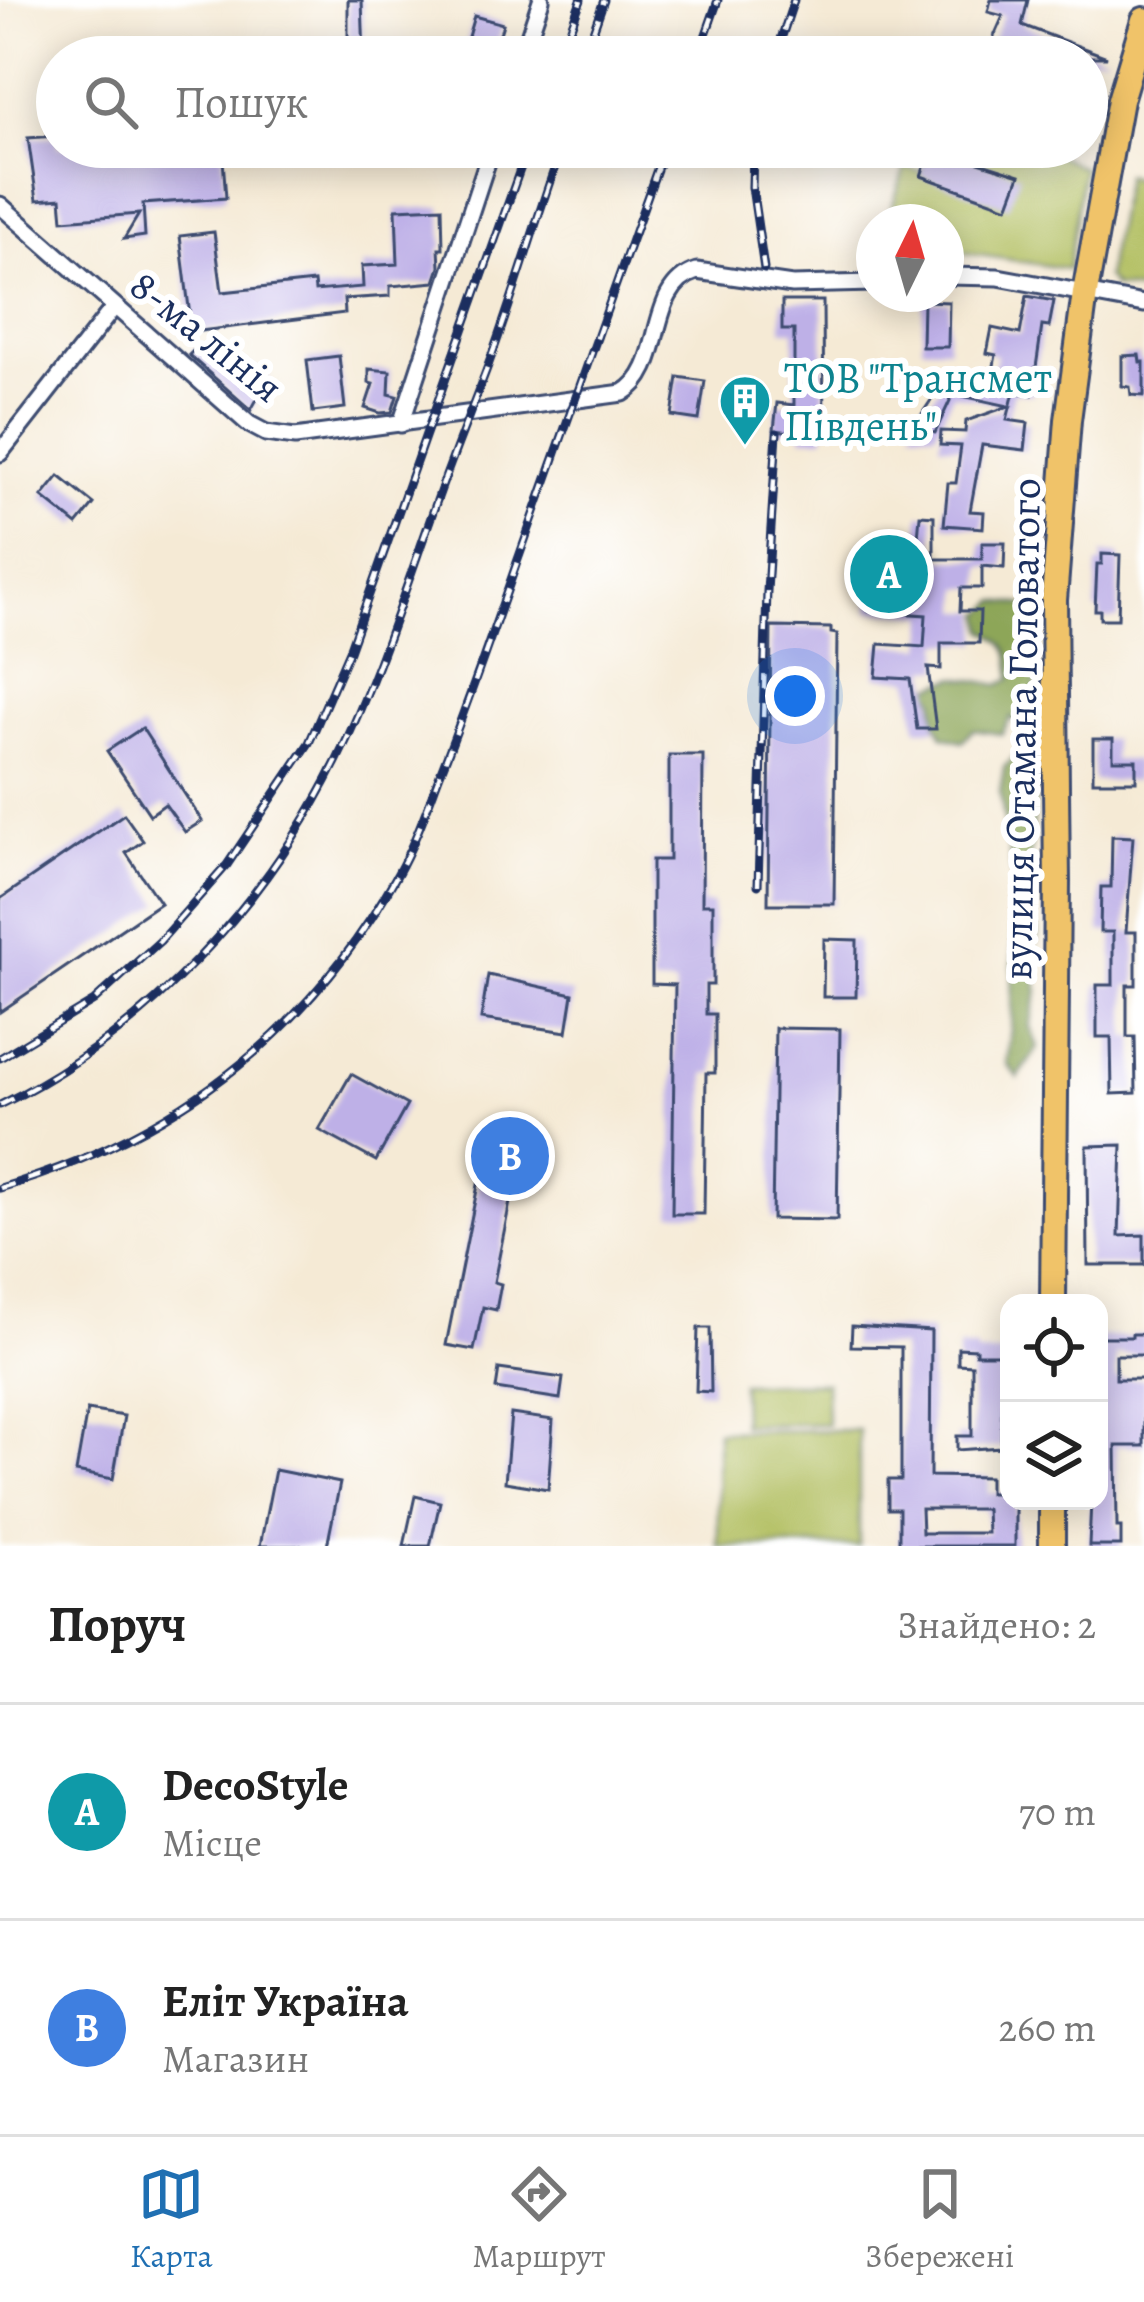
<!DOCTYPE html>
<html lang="uk">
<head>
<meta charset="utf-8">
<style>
  :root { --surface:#fff; --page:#f6f6f6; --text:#222; --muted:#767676; --line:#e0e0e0; --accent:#1f6fb2 }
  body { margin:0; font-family:Alegreya,serif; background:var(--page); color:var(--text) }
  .controls { position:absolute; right:36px; bottom:36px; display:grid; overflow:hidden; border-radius:24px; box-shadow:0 6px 30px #0003 }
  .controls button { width:108px; height:108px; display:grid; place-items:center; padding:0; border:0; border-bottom:3px solid var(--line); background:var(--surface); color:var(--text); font:60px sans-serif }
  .compass { position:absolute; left:856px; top:204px; width:108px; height:108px; border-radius:50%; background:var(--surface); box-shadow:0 6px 30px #0003; rotate:5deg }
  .you { position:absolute; left:795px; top:696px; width:42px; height:42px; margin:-30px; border:9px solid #fff; border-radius:50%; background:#1a73e8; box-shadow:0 0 0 18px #1a73e833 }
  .badge { display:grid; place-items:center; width:78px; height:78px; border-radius:50%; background:var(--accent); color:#fff; font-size:39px; font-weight:700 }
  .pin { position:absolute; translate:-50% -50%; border:6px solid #fff; box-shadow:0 3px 12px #0006 }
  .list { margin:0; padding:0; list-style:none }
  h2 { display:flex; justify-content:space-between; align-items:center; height:156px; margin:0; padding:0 48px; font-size:51px }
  h2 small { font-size:39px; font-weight:400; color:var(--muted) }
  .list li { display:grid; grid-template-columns:78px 1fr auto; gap:36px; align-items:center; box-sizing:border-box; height:216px; padding:0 48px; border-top:3px solid var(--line) }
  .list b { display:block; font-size:45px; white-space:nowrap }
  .list p { margin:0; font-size:39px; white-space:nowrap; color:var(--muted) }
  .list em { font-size:39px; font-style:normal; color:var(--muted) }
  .icon { flex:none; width:66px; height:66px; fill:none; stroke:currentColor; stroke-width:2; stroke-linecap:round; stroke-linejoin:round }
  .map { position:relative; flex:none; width:1144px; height:1546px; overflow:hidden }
  .search { position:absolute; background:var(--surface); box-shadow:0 6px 30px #0003; left:36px; right:36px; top:36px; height:132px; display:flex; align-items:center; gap:30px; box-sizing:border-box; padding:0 42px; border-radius:66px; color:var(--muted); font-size:45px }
  .sheet { height:588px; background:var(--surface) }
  nav { display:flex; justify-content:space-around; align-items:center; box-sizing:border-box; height:168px; border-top:3px solid var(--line); background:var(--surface); font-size:33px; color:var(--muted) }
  nav a { display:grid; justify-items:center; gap:6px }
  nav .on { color:var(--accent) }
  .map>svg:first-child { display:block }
</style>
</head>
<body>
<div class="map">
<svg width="1144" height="1546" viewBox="0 0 1144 1546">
  <rect width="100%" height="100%" fill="#fff"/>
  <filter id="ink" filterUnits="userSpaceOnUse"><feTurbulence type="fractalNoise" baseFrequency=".00833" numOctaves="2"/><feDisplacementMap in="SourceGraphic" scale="24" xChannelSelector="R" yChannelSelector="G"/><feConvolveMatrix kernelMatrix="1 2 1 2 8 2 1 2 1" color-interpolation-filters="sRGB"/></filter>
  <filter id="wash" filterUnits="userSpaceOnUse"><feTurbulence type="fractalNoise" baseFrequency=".004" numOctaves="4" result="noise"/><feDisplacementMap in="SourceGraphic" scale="48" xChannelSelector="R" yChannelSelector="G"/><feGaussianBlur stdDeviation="2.7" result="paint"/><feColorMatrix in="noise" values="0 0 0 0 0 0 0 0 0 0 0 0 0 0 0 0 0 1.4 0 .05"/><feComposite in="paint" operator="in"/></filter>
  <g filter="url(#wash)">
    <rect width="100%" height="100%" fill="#f5ead5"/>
    <g fill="#b2bf62" stroke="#667760" stroke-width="3">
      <path d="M931,147H1041L1083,168L1068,269L946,250V222H887L905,167L922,172Z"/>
      <path d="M1125,175L1144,182V292L1114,287L1106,277Z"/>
      <path d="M826,1383L827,1424L742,1425L741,1383Z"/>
      <path d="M859,1430V1546H718L717,1431Z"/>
    </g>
    <path fill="#8da658" stroke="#546a5b" stroke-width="3" d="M997,601L1027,605L1040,614L1034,702L1037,727L1030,744L1036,797L1027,890L1039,931L1034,951L1038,992L1030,1026L1038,1047L1018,1078L1007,1064L1012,1017L1013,879L1000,792L1004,767L1015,757L1024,732L1011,717L1002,734L973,730L962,741L943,736L935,721V699L927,688L957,677L999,685L1011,679C1011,652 1009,643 985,630L983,614Z"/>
    <g id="blocks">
      <g fill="#beb0e7" fill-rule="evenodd">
        <path d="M348,0H362L364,57H348Z"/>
        <path d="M991,0H1028L1022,25L1107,57H985L1003,16L988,12Z"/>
        <path d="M474,16L503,24L493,57H462Z"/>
        <path d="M57,136V147H222L226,198L143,204L145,236L124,239L139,214L63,220L61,198L37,200L28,138Z"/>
        <path d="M931,147L1020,175L1008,207L921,176Z"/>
        <path d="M442,207L443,248H439L440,267L435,282L390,286V296L344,299L345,313L192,332L180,236L214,232L222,292L314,282L315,291L363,287L362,266L398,264L396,209Z"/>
        <path d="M1027,296L1054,301L1049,327L1042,326L1032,395L1014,392L1007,420L1028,423L1025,450L982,445L970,511L984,512L983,528L944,525L948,483H956L961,446L940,445L941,431L965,432L966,421L1009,406L953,394L935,433L911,430L946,378L990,387L996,355L987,353L992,328L1020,334Z"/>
        <path d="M782,301H823L824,438H802V433L774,430L777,403L794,405V330H782Z"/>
        <path d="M923,301L949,302L948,347H922Z"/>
        <path d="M199,345L225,369L232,355L270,376L251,410L189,355Z"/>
        <path d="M1139,355L1140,362H1144V396L1131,395L1130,387L1122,386V356Z"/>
        <path d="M339,356L345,408L313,412L307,360Z"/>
        <path d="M369,369L390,371L389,394L397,396L392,412L380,413L365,408L373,384L369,383Z"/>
        <path d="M678,377L705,381L699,420L672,416Z"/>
        <path d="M59,476L94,504L77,525L42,497Z"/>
        <path d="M920,515L934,516V559H982V543H1005L1004,568L982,566V588H961L960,611H980L979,643H941V669L928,668L936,729H917L910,679L876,677L879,644L924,647L926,615L869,611L872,536L918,538Z"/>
        <path d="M1102,554L1120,555L1118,619H1100V610H1095L1097,564H1102Z"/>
        <path d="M771,627L831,628V633L837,634L834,904H768Z"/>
        <path d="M142,728L202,821L185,832L165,804L150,815L107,751Z"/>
        <path d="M1093,739H1113V760H1136V781H1093Z"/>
        <path d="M669,755H703L702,904H713V985H706V1014H715V1073H706L704,1214H672L675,985L652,984V860H669Z"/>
        <path d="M124,814L143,841L126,853L160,903L0,1012V899Z"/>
        <path d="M1112,836L1133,837L1126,932H1136V985H1127V1037H1135L1136,1093L1112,1094L1111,1037H1097V985H1113V932H1100L1101,887H1111Z"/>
        <path d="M824,939L857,940L856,997H823Z"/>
        <path d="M488,975L573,994L567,1032L481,1019Z"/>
        <path d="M775,1028L840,1029L837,1220L772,1219Z"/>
        <path d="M351,1074L407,1105L376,1161L319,1130Z"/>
        <path d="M491,1120L521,1126L513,1165L525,1167L520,1193L512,1192L494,1282L501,1284L496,1310L483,1307L474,1350L446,1345Z"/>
        <path d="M1122,1145L1119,1236L1144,1235V1265H1088L1087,1146Z"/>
        <path d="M852,1326L931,1331L930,1476L989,1477V1493H1009V1501H1015V1546H899V1509H888V1480H901V1347L851,1346ZM921,1509H986L987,1533H922Z"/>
        <path d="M698,1328H710L711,1392L696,1391Z"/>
        <path d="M1132,1334H1144V1355H1116V1379H1144V1446H1116L1117,1527H1121V1546H1089L1091,1501H1099V1337H1132Z"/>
        <path d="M958,1348L976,1349V1354H1002L1001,1447L957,1450V1436H972V1365L958,1364Z"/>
        <path d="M499,1369L563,1378L560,1399L496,1389Z"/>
        <path d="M87,1410L124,1416L113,1479L76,1472Z"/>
        <path d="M511,1414L553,1420L548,1489L505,1482Z"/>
        <path d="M275,1470L340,1483L327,1546H260Z"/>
        <path d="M415,1496L440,1502L430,1546H404Z"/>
      </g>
    </g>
  </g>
  <g filter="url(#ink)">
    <use href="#blocks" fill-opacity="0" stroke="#3c4b70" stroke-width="3"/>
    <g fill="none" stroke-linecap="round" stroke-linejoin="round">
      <g stroke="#3c4b70" stroke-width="21">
        <g id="minor">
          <path d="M522,57L541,0"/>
          <path d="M0,205L249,424L266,433L295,437L623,393C667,368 645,287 697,271L792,285L874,283"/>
          <path d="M946,276L998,277L1144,304"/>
          <path d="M401,424L492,147"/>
          <path d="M0,453L114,307"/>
        </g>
      </g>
      <g stroke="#3c4b70" stroke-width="30">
        <g id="primary">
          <path d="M1053,1303L1057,882L1054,600L1068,420L1085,293L1120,100L1144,20"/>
          <path d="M1052,1546V1501"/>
        </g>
      </g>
      <use href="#minor" stroke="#fff" stroke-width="15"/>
      <use href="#primary" stroke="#f0c369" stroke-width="24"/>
      <g stroke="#1b2f5e" stroke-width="9">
        <g id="rail">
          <path d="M560,57L581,0"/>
          <path d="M584,57L604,0"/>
          <path d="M698,57L718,0"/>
          <path d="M775,57L794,0"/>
          <path d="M753,147L752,187L764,269"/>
          <path d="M758,885L767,591L777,433"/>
          <path d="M0,1058L94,1001L160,941L227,865L309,743L349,651L528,147"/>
          <path d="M0,1105C146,1034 265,905 337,760C377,679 404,592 435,506C451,460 469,416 486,371C514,297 535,221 562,147"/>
          <path d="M0,1188C174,1137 309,1034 397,875C415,843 427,808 440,774C467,706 491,637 515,568C565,428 615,287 665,147"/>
        </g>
      </g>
      <use href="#rail" stroke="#fff" stroke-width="4.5" stroke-dasharray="14" stroke-linecap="butt"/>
    </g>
  </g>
  <defs>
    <g id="building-pin" transform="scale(2.7)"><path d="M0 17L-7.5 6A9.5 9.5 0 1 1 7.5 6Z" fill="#0f9aa8" stroke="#fff"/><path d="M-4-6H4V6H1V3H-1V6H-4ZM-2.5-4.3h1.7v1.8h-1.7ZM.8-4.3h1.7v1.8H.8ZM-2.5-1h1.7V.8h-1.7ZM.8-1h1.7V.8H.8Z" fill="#fff"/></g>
  </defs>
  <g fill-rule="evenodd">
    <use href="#building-pin" x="745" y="401"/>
  </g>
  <g text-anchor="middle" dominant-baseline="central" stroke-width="12" stroke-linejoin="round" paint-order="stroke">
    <g font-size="42" fill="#1b2f5e" stroke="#fff">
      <text transform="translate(207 336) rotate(39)">8-ма лінія</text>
      <text transform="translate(1021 729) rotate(-89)">вулиця Отамана Головатого</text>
    </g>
    <g font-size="42" fill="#0d838f" stroke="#fff" text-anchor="start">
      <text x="784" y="377">ТОВ "Трансмет<tspan x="784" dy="48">Південь"</tspan></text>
    </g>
  </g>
</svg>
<div class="controls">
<button><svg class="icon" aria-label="locate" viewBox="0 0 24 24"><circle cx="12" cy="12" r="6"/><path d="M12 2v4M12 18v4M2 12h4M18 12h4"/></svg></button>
<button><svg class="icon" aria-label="layers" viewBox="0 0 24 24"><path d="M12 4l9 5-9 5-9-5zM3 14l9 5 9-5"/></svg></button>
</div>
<svg class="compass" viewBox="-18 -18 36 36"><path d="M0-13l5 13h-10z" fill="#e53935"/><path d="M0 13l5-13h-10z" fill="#767676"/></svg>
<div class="you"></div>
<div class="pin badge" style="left:889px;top:574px;background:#0f9aa8">A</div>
<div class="pin badge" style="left:510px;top:1156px;background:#3f7fe0">B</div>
<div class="search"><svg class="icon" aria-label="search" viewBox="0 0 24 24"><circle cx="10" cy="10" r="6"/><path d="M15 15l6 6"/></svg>Пошук</div>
</div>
<section class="sheet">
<h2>Поруч<small>Знайдено: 2</small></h2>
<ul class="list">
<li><span class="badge" style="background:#0f9aa8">A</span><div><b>DecoStyle</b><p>Місце</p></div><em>70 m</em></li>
<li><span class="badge" style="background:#3f7fe0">B</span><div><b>Еліт Україна</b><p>Магазин</p></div><em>260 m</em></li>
</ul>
</section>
<nav>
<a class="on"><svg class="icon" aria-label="map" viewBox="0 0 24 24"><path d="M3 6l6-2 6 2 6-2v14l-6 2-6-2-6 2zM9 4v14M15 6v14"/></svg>Карта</a>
<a><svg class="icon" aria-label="directions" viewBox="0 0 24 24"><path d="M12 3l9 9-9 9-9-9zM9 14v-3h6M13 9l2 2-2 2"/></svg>Маршрут</a>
<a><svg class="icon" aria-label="saved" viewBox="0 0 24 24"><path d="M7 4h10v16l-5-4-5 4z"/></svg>Збережені</a>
</nav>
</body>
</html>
